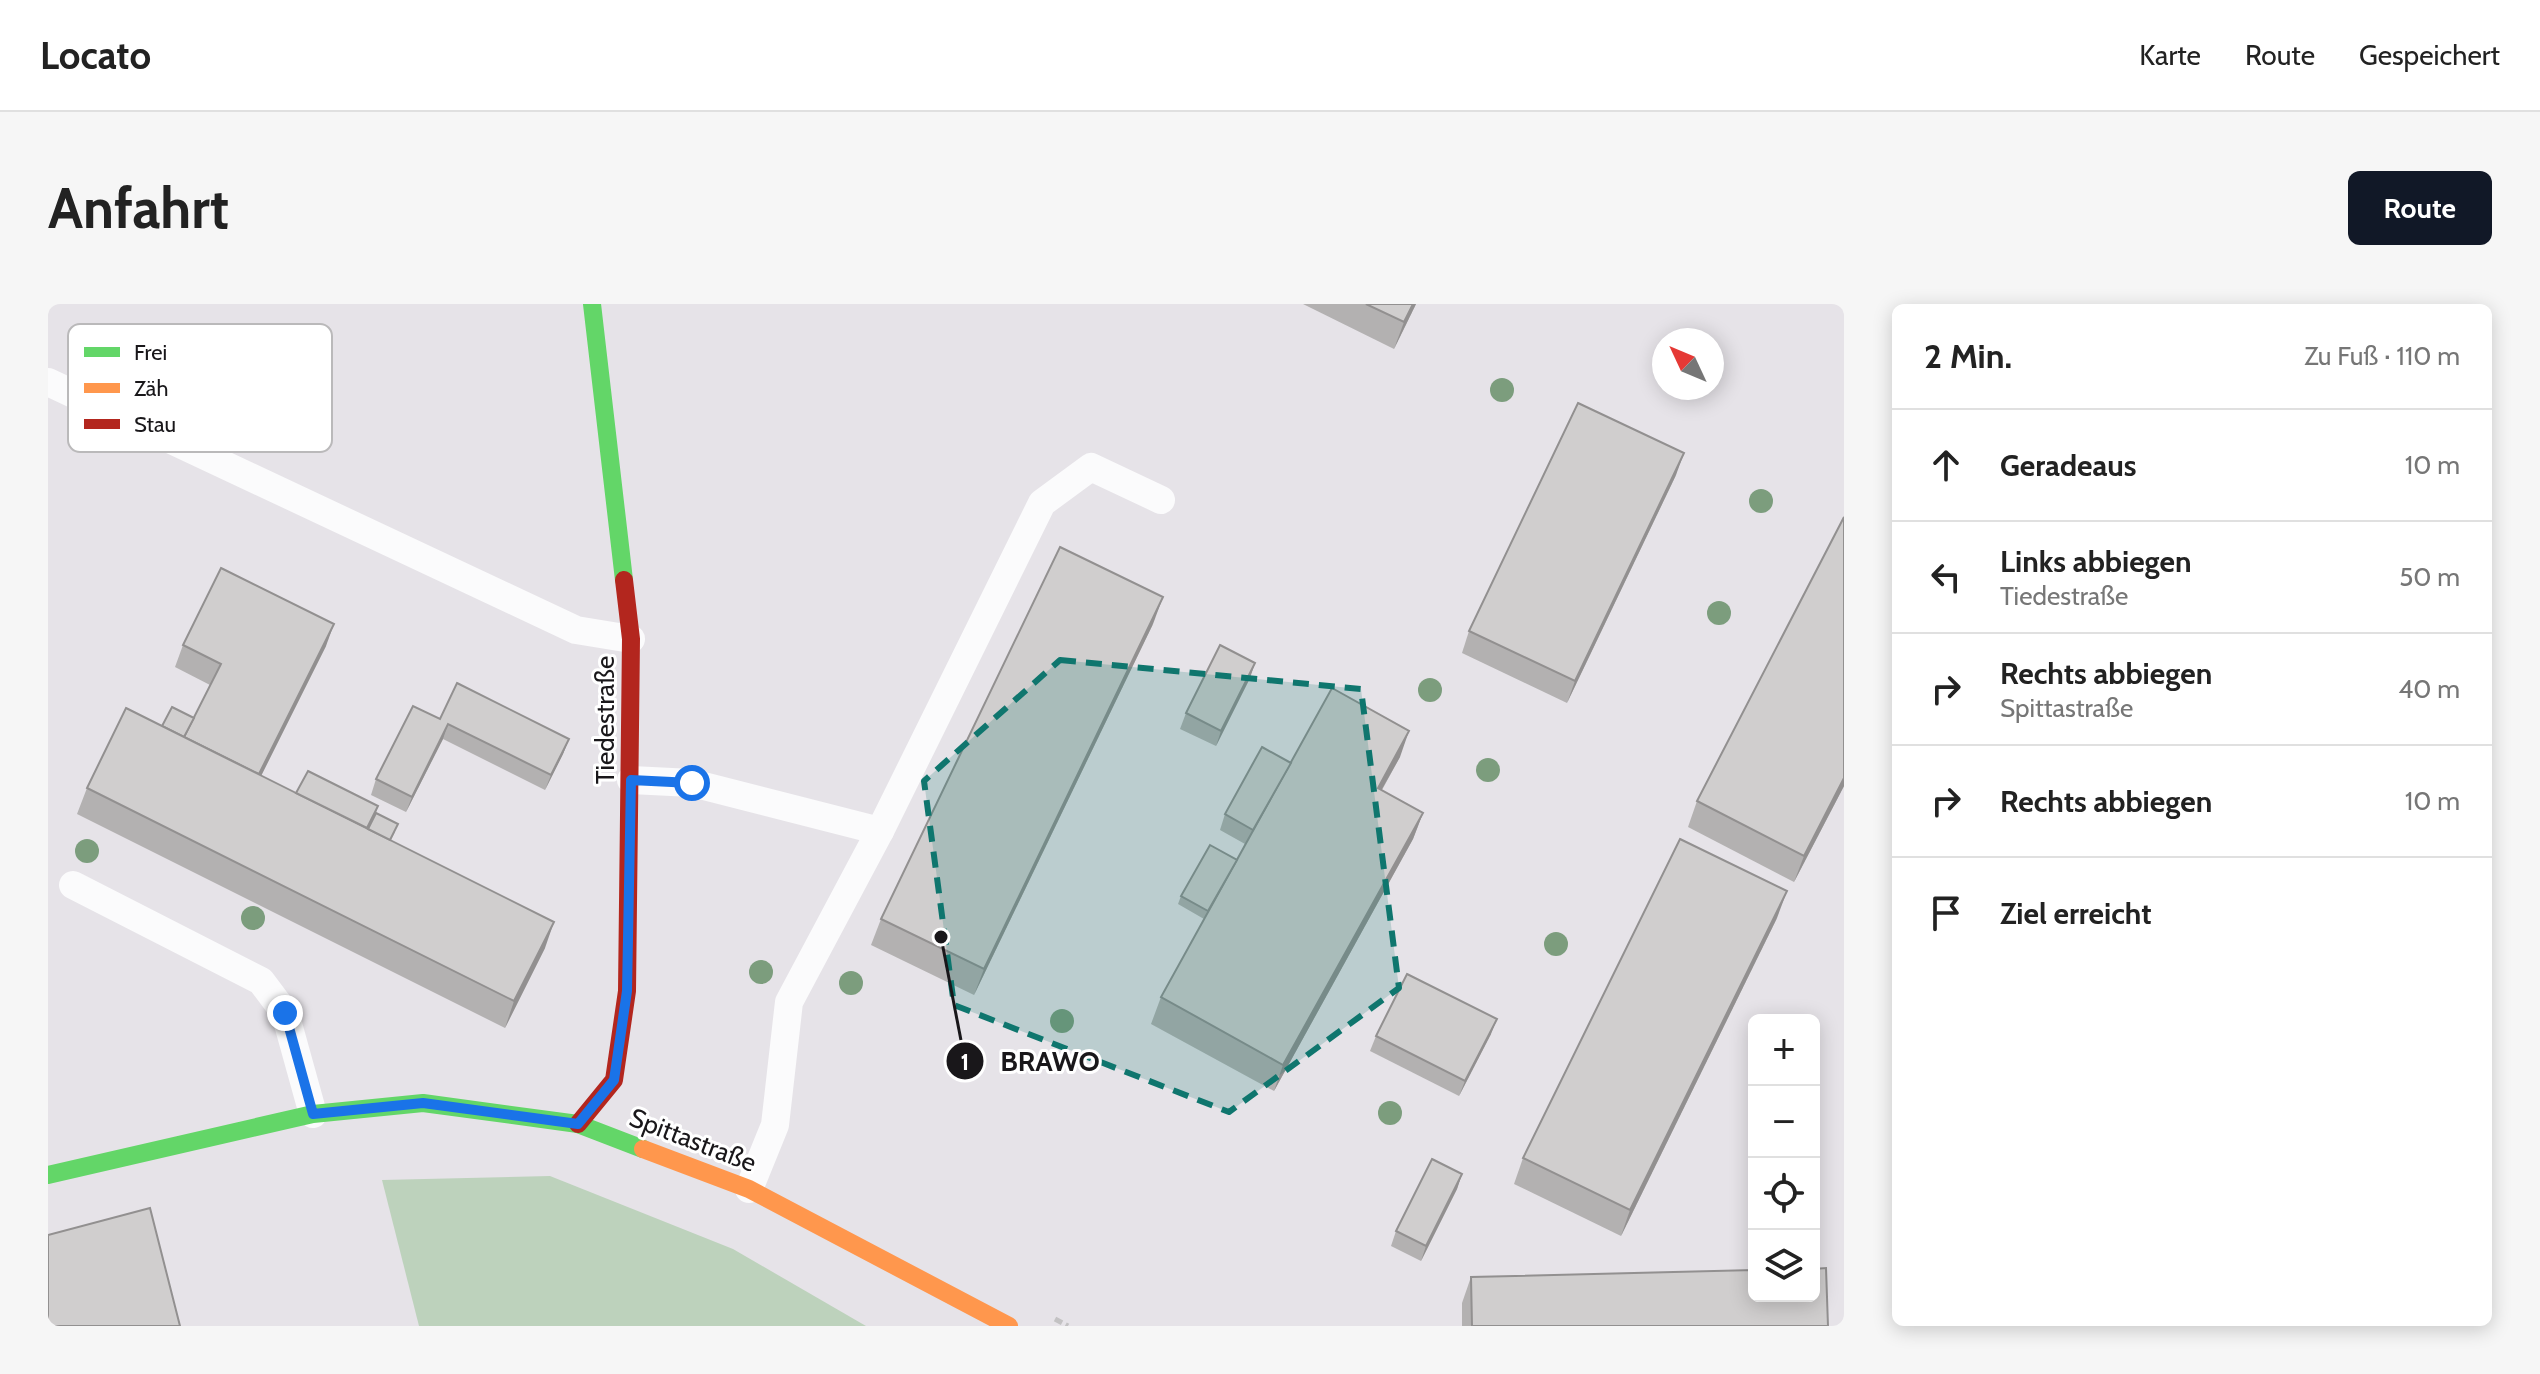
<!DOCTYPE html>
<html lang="de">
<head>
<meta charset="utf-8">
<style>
  :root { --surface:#fff; --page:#f6f6f6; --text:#222; --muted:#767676; --line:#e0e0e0; --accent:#111827 }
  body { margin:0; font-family:Cabin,sans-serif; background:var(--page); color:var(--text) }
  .controls { position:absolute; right:24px; bottom:24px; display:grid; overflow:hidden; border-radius:12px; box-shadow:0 4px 20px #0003 }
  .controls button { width:72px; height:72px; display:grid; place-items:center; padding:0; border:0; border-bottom:2px solid var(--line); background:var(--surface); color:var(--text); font:40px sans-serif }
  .compass { position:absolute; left:1604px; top:24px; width:72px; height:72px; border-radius:50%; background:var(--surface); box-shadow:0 4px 20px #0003; rotate:314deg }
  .stop { position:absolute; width:24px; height:24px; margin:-18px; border:6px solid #1a73e8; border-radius:50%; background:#fff }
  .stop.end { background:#1a73e8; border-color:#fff; box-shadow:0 2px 8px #0008 }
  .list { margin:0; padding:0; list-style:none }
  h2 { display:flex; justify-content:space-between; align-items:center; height:104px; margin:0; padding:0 32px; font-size:34px }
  h2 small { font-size:26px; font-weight:400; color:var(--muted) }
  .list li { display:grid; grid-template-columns:52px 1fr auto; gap:24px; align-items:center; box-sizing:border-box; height:112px; padding:0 32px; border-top:2px solid var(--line) }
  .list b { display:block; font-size:30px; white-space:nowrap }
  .list p { margin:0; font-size:26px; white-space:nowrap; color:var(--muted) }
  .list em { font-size:26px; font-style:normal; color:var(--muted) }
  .icon { flex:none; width:44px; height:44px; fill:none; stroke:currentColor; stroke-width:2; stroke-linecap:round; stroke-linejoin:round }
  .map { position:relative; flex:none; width:1796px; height:1022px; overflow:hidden; border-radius:12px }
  header { display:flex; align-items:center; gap:48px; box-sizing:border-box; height:112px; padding:0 40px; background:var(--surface); border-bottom:2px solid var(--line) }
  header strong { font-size:38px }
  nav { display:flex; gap:44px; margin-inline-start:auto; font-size:28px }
  .intro { display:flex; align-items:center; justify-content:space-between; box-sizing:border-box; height:192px; padding:0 48px }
  h1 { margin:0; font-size:56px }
  .button { padding:20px 36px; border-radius:12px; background:var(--accent); color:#fff; font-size:28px; font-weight:700 }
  main { display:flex; gap:48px; padding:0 48px }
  aside { flex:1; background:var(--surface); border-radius:12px; box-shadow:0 4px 20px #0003 }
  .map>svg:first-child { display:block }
</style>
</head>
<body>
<header>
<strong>Locato</strong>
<nav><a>Karte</a><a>Route</a><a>Gespeichert</a></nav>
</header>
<div class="intro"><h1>Anfahrt</h1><a class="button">Route</a></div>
<main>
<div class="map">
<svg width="1796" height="1022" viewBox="0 0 1796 1022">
  <rect width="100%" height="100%" fill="#e6e3e8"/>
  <path fill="#bdd2bc" d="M502,872L685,945L818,1022H371L334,876Z"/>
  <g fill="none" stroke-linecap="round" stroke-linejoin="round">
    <path stroke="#c3c2c3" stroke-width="5" stroke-dasharray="8 4" stroke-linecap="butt" d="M1007,1015L1020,1022"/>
    <g stroke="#fbfbfc" stroke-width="28">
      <path d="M0,78L528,326L583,335"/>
      <path d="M583,476L644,479L832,527"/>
      <path d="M25,581L213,677L237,709L265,810"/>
      <path d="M701,885L727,821L741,698L832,527L994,199L1043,163L1113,196"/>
    </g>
    <g stroke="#63d668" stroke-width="18">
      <path d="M544,0L576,276"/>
      <path d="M0,871L265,810L375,799L530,820L595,845"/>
    </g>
    <path stroke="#ff974d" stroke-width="18" d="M595,845L701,885L961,1022"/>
    <path stroke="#b3261e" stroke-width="18" d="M530,820L566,776L579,687L583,335L576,276"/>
  </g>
  <g fill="#7c9d7d">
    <circle cx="1454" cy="86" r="12"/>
    <circle cx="1713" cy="197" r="12"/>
    <circle cx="1671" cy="309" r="12"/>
    <circle cx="1382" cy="386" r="12"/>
    <circle cx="1440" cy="466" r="12"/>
    <circle cx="39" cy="547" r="12"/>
    <circle cx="205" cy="614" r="12"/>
    <circle cx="1508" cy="640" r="12"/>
    <circle cx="713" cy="668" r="12"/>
    <circle cx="803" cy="679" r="12"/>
    <circle cx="1014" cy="717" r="12"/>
    <circle cx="1342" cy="809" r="12"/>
  </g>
  <g fill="#b3b1b1">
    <path d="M1255,0H1368L1346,45Z"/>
    <path d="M1628,171L1519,399L1414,349L1421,327Z"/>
    <path d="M1796,213V482L1746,578L1640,523L1649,497Z"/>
    <path d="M1105,320L926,691L823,641L833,615Z"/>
    <path d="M135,341L278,342L213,472L248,489L330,502L328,509L347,528L343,536L497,644L457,724L29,510L39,484L146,414L162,381L127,363Z"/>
    <path d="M1202,374L1168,442L1132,425L1138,409Z"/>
    <path d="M392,415L521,435L515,450L497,486L395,435L358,508L323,491L328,475Z"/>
    <path d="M1352,453L1334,486L1375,509L1365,535L1226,787L1103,720L1113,693L1156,615L1130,600L1133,592L1189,556L1197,540L1172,526L1177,510L1243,459Z"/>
    <path d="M1729,614L1573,932L1466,880L1475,854Z"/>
    <path d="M1443,730L1411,792L1322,747L1328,732Z"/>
    <path d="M1414,870L1409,885L1373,957L1343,942L1348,927Z"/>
    <path d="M1423,973L1780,1022H1414V999Z"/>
  </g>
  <g fill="#929090">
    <path d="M1365,0H1368L1346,45L1356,18Z"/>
    <path d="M1636,149L1628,171L1519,399L1527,377Z"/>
    <path d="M1115,293L1105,320L926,691L936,665Z"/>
    <path d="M286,320L278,342L201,496L209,475Z"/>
    <path d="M1207,359L1202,374L1168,442L1173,427Z"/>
    <path d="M400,420L395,435L358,508L364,493Z"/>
    <path d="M1361,427L1352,453L1320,510L1330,484Z"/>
    <path d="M521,435L515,450L497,486L503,471Z"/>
    <path d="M1796,474V482L1746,578L1756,552Z"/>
    <path d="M1375,509L1365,535L1226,787L1235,761Z"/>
    <path d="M1739,587L1729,614L1573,932L1582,906Z"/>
    <path d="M506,618L497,644L457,724L466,697Z"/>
    <path d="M1449,715L1443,730L1411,792L1417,777Z"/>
    <path d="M1414,870L1409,885L1373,957L1378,942Z"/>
  </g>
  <g fill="#d0cece" stroke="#929090" stroke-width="2">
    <path d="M1318,0H1365L1356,18Z"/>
    <path d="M1530,99L1636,149L1527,377L1421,327Z"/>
    <path d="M1796,213V474L1756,552L1649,497Z"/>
    <path d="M1012,243L1115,293L936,665L833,615Z"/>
    <path d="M173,264L286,320L211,470L136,433L173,360L135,341Z"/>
    <path d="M1172,341L1207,359L1173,427L1138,409Z"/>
    <path d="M409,379L521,435L503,471L400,420L364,493L328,475L365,402L392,415Z"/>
    <path d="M1284,384L1361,427L1330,484L1375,509L1235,761L1113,693Z"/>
    <path d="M124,403L146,414L136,433L114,422Z"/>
    <path d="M78,404L506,618L466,697L39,484Z"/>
    <path d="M1214,443L1243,459L1205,526L1177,510Z"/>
    <path d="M260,467L330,502L319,524L248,489Z"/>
    <path d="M328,509L350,520L342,536L320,525Z"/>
    <path d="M1632,535L1739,587L1582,906L1475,854Z"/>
    <path d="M1162,541L1189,556L1160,607L1133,592Z"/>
    <path d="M1359,670L1449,715L1417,777L1328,732Z"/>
    <path d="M1384,855L1414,870L1378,942L1348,927Z"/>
    <path d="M102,904L132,1022H0V931Z"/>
    <path d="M1778,964L1780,1022H1424L1423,973L1706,966V992H1766V965Z"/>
  </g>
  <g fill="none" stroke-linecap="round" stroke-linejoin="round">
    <path stroke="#1a73e8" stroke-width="10" d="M237,709L265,810L375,799L530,820L566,776L579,687L583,476L644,479"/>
  </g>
  <path fill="#0f766e" fill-opacity="0.2" stroke="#0f766e" stroke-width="6" stroke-dasharray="16 10" stroke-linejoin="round" d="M1012,356L1313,385L1351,684L1181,808L906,701L876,477Z"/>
  <g text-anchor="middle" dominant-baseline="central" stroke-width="6" stroke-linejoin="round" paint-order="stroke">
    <g font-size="26" fill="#19171a" stroke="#fff">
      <text transform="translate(557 416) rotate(-90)">Tiedestraße</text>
      <text transform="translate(645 836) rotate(21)">Spittastraße</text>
    </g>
  </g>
  <rect x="20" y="20" width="264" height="128" rx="12" fill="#fff" stroke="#bab9ba" stroke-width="2"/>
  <rect x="36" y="43" width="36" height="10" fill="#63d668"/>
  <rect x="36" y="79" width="36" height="10" fill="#ff974d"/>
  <rect x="36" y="115" width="36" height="10" fill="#b3261e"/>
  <g font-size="22" fill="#19171a">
    <text x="86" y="56">Frei</text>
    <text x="86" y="92">Zäh</text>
    <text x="86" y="128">Stau</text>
  </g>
  <path fill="none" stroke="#19171a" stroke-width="3" d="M893 633L917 757"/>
  <g fill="#19171a" stroke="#fff" stroke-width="3">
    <circle cx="893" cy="633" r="8"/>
    <circle cx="917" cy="757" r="20"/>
  </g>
  <g font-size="24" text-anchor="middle" font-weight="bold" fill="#fff">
    <text x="917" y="766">1</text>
  </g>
  <g font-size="28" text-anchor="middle" font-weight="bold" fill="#19171a" stroke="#fff" stroke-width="6" stroke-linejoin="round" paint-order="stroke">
    <text x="1002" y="767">BRAWO</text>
  </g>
</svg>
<div class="controls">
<button>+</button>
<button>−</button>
<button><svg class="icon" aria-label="locate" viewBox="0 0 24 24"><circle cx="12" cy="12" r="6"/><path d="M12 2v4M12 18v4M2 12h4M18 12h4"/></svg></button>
<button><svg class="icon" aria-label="layers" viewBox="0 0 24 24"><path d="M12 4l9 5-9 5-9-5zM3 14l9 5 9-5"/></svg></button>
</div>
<svg class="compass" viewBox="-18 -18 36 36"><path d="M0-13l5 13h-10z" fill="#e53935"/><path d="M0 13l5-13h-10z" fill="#767676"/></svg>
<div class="stop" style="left:644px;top:479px"></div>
<div class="stop end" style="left:237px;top:709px"></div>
</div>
<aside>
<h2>2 Min.<small>Zu Fuß · 110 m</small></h2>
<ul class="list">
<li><svg class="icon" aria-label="ahead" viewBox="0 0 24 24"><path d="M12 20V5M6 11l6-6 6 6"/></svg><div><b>Geradeaus</b></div><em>10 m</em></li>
<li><svg class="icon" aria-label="left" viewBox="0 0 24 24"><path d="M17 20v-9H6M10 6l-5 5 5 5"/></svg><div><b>Links abbiegen</b><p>Tiedestraße</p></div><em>50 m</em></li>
<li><svg class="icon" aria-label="right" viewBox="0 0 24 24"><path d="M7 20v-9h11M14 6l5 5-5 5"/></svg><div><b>Rechts abbiegen</b><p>Spittastraße</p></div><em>40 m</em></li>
<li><svg class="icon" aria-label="right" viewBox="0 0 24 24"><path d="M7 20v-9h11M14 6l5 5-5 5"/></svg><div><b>Rechts abbiegen</b></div><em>10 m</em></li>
<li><svg class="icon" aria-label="arrive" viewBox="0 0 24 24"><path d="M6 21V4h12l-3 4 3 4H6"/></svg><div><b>Ziel erreicht</b></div></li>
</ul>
</aside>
</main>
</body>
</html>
